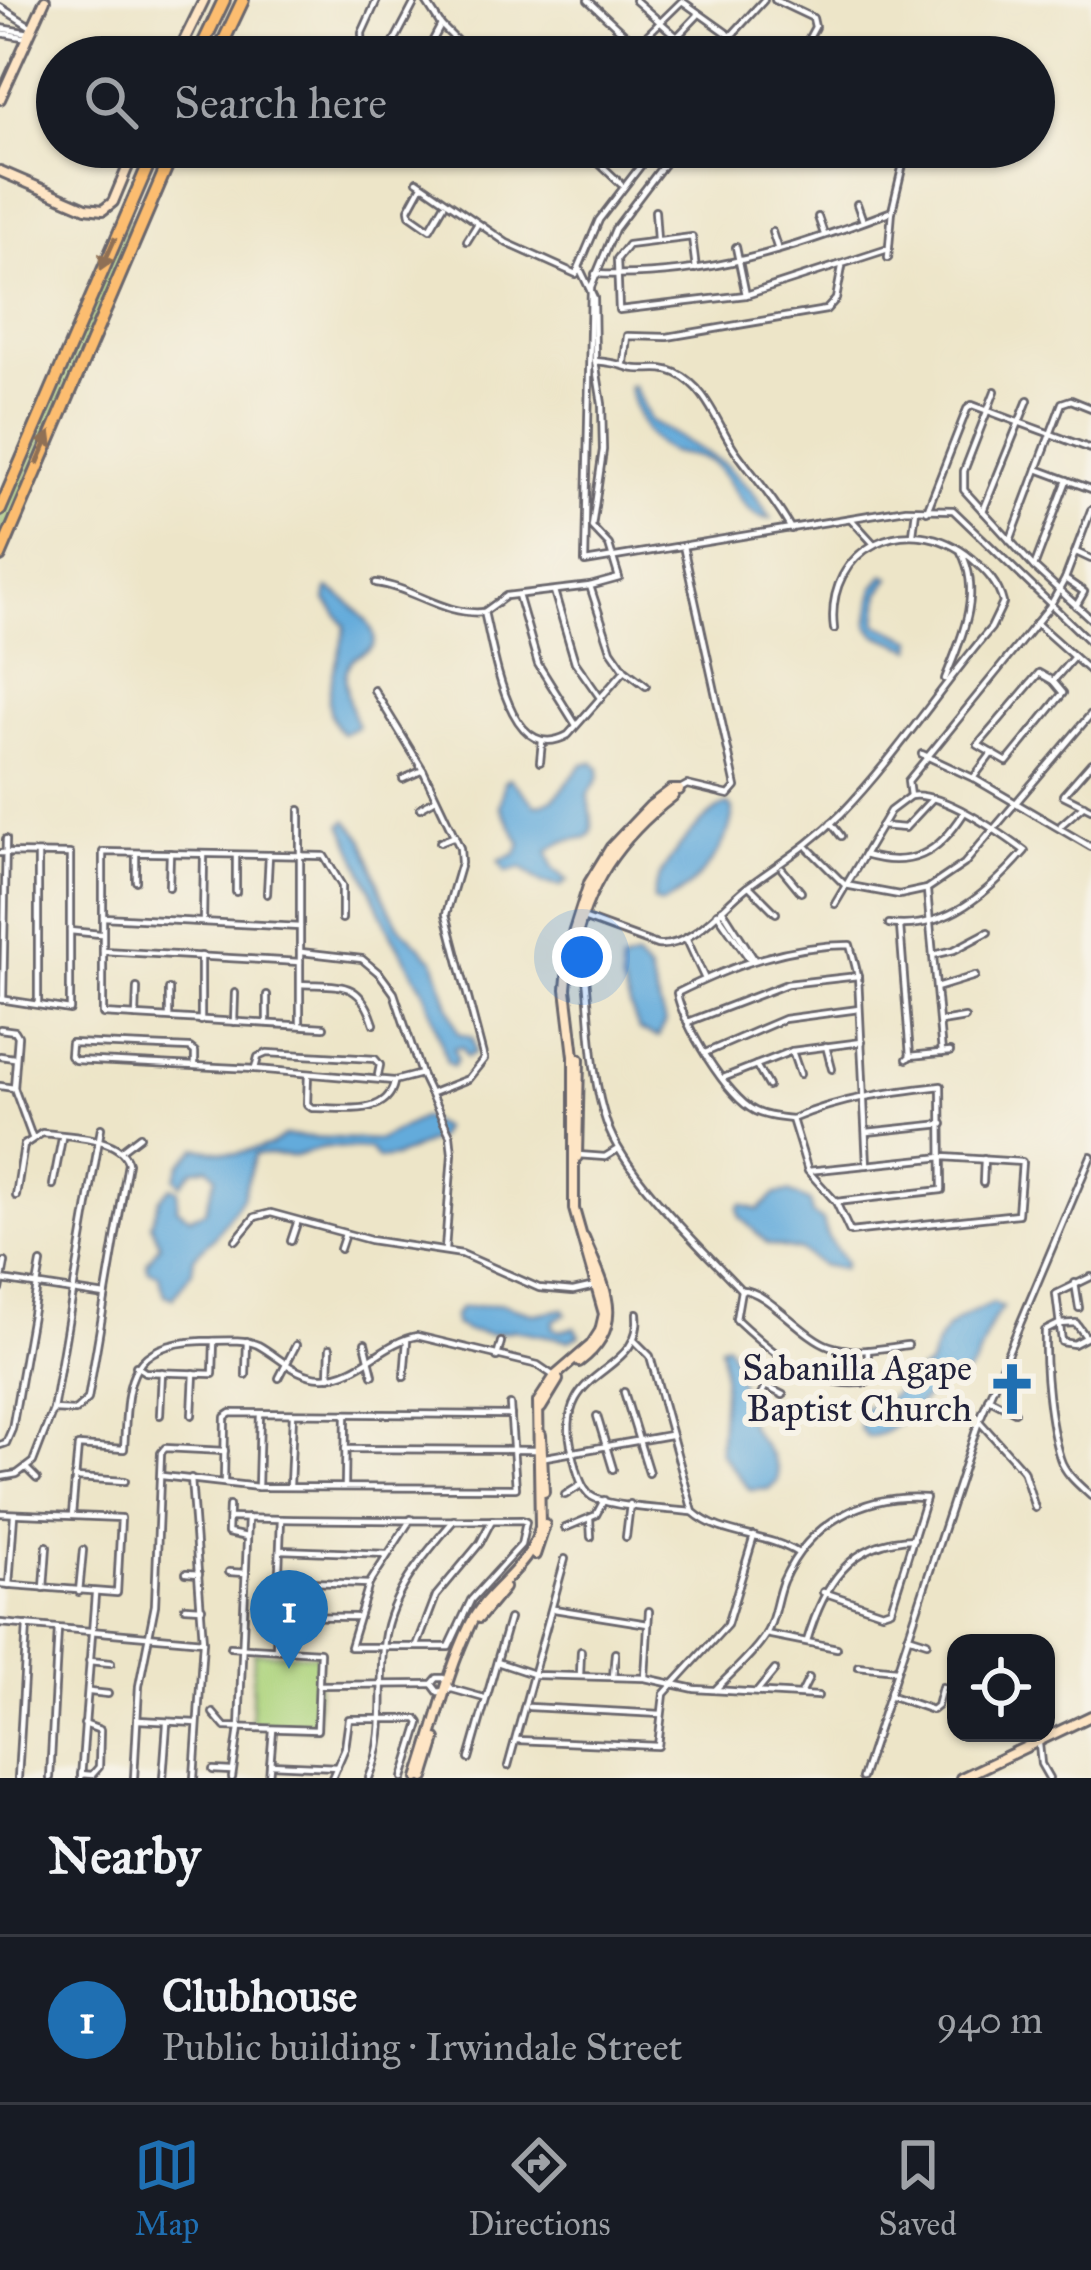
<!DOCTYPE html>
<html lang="en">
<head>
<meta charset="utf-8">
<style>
  :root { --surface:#171b24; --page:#20242c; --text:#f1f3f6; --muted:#9ea1a6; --line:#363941; --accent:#1f6fb2 }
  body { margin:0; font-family:"IM FELL Great Primer",serif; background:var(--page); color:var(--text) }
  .controls { position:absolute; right:36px; bottom:36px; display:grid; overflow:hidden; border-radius:24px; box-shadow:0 3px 9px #0004 }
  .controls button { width:108px; height:108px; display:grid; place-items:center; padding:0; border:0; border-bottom:3px solid var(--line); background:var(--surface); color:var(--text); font:60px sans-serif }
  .you { position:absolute; left:582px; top:957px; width:42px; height:42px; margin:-30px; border:9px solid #fff; border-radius:50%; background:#1a73e8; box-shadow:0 0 0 18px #1a73e833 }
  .badge { display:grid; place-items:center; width:78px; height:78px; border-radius:50%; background:var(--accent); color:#fff; font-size:39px; font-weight:700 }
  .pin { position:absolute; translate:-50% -99px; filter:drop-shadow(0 3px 6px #0008) }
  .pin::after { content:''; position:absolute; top:63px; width:42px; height:36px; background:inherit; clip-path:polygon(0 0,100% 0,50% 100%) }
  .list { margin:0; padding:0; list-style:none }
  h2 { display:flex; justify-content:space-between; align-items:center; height:156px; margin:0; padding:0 48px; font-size:51px }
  h2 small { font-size:39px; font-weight:400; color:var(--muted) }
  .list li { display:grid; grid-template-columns:78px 1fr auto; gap:36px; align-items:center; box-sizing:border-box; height:168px; padding:0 48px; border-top:3px solid var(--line) }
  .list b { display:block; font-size:45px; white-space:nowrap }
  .list p { margin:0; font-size:39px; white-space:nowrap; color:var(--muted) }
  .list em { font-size:39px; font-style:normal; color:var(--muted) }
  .icon { flex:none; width:66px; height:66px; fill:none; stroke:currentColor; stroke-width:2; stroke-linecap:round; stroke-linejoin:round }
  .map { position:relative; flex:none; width:1091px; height:1778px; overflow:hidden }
  .search { position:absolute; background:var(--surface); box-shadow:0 3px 9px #0004; left:36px; right:36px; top:36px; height:132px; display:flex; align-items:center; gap:30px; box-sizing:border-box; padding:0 42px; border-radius:66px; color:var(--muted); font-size:45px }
  .sheet { height:324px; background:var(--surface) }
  nav { display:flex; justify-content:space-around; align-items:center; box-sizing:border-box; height:168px; border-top:3px solid var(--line); background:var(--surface); font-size:33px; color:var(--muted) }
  nav a { display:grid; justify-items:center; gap:6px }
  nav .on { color:var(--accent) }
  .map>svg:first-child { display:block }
</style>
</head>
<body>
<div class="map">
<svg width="1091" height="1778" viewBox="0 0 1091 1778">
  <rect width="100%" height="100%" fill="#f7f3e8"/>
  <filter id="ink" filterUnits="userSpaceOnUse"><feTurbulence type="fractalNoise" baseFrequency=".00833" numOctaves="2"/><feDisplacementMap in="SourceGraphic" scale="24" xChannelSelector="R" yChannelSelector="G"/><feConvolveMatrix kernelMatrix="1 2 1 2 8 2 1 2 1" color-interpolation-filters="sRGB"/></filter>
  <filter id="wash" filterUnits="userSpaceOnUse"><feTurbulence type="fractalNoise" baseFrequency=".004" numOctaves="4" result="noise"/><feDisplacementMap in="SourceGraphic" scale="48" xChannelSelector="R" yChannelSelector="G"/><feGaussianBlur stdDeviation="2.7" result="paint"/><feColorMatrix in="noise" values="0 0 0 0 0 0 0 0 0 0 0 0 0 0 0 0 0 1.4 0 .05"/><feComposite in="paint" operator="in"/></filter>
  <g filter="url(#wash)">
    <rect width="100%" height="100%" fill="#ede5c8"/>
    <g fill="#aed47e" stroke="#687b5c" stroke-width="3">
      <path d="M128,220L134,223L133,230L0,546V519L97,286Z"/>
      <path d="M254,1652L319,1655L316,1728L251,1725Z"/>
    </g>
    <g fill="#64abdb" stroke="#43668b" stroke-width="3">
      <path d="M634,386L650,420L724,464L753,492L771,519C742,519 732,478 712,463C703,456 686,455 675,453C647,446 635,412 629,387Z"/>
      <path d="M884,575L890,578L880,592L877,624L914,640L913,649L876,635L868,625L874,587Z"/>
      <path d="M328,589C342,593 381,628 373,645C368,654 356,653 350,662C339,679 351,710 358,727L343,734C311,703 343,659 345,625L326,600Z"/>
      <path d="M593,762L599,768V777L588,795C601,861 582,823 548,851L553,868L568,881L561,886L542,883L522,868L506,872L499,860L516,854L521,844L500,806L504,782L509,778L536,805C561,801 567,780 583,764Z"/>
      <path d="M729,804L733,809C730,848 696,887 662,904L654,901C648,877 707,808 729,804Z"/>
      <path d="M347,820L363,839L382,894L399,926L434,960L458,1033L472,1037L475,1052L467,1057L462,1047L454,1048L457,1059L453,1066L447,1062L425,992L391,934L342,824Z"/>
      <path d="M636,958L649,972L665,1022L658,1037L639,1030L622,984L621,963Z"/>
      <path d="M423,1117L442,1128L437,1138L396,1157L378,1159L369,1149L325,1147L295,1156L255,1154L243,1196L214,1237L194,1257L192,1271L173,1298L165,1295L159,1275L148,1270L147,1263L160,1244L151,1224L160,1198L171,1187L178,1190L177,1208L190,1217L205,1211L216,1176L208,1167L193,1170L181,1184L175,1178L181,1163L197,1148L236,1154L271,1145L284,1136L379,1140Z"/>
      <path d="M789,1192L810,1202L812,1214L823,1221L827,1236L845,1262L843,1269L821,1265L801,1251L768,1244L740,1217L738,1208L742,1204L758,1210L776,1194Z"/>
      <path d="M993,1303L1003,1308C985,1325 986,1345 974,1365C965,1380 942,1385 929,1395C909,1411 895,1434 867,1437L860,1429V1409L888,1400L912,1374L928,1367C943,1322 953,1321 993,1303Z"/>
      <path d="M501,1304L535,1314L564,1309L566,1314L554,1320L553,1328L560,1331L575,1327L580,1335L569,1340L515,1330L490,1334L467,1331L455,1325L454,1316L460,1308Z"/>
      <path d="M727,1344C740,1366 740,1396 748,1421C755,1444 782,1454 777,1482L768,1489L750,1490L720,1452C719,1420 728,1376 720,1346Z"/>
    </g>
  </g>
  <g filter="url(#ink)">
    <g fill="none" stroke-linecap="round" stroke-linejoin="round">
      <g stroke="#69666c" stroke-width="10">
        <g id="street">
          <path d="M425,0L441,25L466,50L474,49"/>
          <path d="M588,0L649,57"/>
          <path d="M635,0L677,37L678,45"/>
          <path d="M775,0L813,18L815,27L802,51"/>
          <path d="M0,7L30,26"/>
          <path d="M0,28L30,33"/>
          <path d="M0,33L28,38"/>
          <path d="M677,37L698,15"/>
          <path d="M637,45L682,1L731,36"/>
          <path d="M363,57L362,33L377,0"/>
          <path d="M386,57L416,0"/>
          <path d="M424,57L441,25"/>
          <path d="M721,57L731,36L764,0"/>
          <path d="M582,147L621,184"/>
          <path d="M677,147L615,229L591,287L585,562L906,509L953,510L1091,643"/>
          <path d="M717,147L735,155L749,147"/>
          <path d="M417,181L507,243L576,274L599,220L655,147"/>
          <path d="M421,187L409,209L410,215L430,229L444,205"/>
          <path d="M857,204L863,221"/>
          <path d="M655,211L657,240"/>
          <path d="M818,217L824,234"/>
          <path d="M772,232L778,250"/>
          <path d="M467,241L477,225"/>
          <path d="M736,247L746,295"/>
          <path d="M888,258L892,211L907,147"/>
          <path d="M580,269L594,298L595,361L602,404L603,450L592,527L609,545L619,578L590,586"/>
          <path d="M696,269L692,237L628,245L617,259L619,310L746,295L888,249"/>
          <path d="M595,274C703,279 793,249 892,211"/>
          <path d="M595,361C609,362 619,364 630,368C645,372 660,365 676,373C708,388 718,427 737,453C756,479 775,500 791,529"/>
          <path d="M624,363L627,336L667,337L826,310L836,299L842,267"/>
          <path d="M995,391L964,471V490L1034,567L1091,619"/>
          <path d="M1037,469L1091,489"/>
          <path d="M927,511L967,409L972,405L1091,449"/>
          <path d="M983,511L1028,400"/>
          <path d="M851,519L874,544"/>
          <path d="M913,534L916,510"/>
          <path d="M1010,541L1062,403L1071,400L1091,408"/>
          <path d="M1076,552L1091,559"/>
          <path d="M1034,567L1067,480"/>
          <path d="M1065,579L1084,592L1076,606"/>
          <path d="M376,583C414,588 444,616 484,612"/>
          <path d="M554,591L575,662L601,699"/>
          <path d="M518,595L538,664L576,725"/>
          <path d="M1036,623L1091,672"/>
          <path d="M625,670L568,735C508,768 494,650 484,612L506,596L590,586L611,650L625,670L646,686"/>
          <path d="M1039,673L1053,681L1063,693L1007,762L978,745Z"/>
          <path d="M945,679C961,639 983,594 961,552"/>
          <path d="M1053,681L1073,658"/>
          <path d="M374,690L423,770L460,848L461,863L446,914L484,1059L468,1079L432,1093"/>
          <path d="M922,754L973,778L1091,847"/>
          <path d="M540,762L542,741"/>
          <path d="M1091,763L1063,795L1091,809"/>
          <path d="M974,777L992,753"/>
          <path d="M403,779L423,770"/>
          <path d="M678,790L687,785L729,795L736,787L683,546"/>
          <path d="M910,796L908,781L1050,606L1065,579L1091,510"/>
          <path d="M420,808L436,799"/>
          <path d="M300,810V1025"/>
          <path d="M831,823L841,836"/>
          <path d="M1061,825L1084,805"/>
          <path d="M881,826L905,828L933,798"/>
          <path d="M440,842L455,836"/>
          <path d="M808,848L845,885L899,895L927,889L964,864L1091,714"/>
          <path d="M0,853L70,854V1010L0,999"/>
          <path d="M38,854V1004"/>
          <path d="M864,855C911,869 938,854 964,813"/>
          <path d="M782,869L801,892"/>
          <path d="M136,881V853"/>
          <path d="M169,887L170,853"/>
          <path d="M750,887L776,913"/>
          <path d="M927,891L942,1053"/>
          <path d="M236,892V856"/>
          <path d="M267,894L269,855"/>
          <path d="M835,904L890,811L910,796C942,791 999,832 1025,851C990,891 946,932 889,924"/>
          <path d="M722,909L754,959"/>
          <path d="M717,913L750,960"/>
          <path d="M103,917L300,927"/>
          <path d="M580,917L657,945C692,948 721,907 747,887C781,862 810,845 841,814C896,757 940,688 991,628L1003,603C998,583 986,571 971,558C909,507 824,547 834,629"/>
          <path d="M203,922L204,855"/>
          <path d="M900,926L910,1056L907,1059"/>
          <path d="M70,931L100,934"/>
          <path d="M686,938L704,977"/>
          <path d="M103,951L300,962"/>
          <path d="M301,952L362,959L380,974L394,993L421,1074L450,1135L452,1154L445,1250"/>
          <path d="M933,955L954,950L988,932"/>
          <path d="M201,956V1021"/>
          <path d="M585,968C591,1018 590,1076 607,1124C624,1175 703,1249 741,1290"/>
          <path d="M301,984C341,986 360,980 374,1024"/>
          <path d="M936,988L975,976"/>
          <path d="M3,1000L6,839"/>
          <path d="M136,1016L137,988"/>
          <path d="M169,1017V989"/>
          <path d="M267,1020V995"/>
          <path d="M234,1022L235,993"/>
          <path d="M688,1022L787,984L858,976"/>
          <path d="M941,1022L965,1018"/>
          <path d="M324,1027L103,1014V852L324,856L342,886V919"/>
          <path d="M0,1029L15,1031L18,1036L14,1088L32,1137"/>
          <path d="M826,1046L832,1069"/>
          <path d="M792,1051L800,1074"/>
          <path d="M705,1053L784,1019L859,1009"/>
          <path d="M0,1056L14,1058"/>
          <path d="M910,1056L950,1052"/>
          <path d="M756,1065L768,1086"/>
          <path d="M195,1066V1052L190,1048L71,1043L70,1056L75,1060L255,1069L394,1081L421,1074"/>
          <path d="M255,1069L258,1057L267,1053L375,1059L380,1065L378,1075"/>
          <path d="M308,1074L307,1104L312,1108C340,1107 387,1118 394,1083"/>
          <path d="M723,1078L792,1051L862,1042"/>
          <path d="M0,1086L14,1088"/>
          <path d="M792,1119C781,1118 765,1116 755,1111C727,1097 682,1023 677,993C733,965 788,945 850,945L858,976L867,1165"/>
          <path d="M792,1119L808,1171L836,1202L850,1232L1018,1214L1022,1162L943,1157L808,1171"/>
          <path d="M792,1119C841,1098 889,1092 941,1086L942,1190L836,1202"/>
          <path d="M867,1132L943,1124"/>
          <path d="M123,1149L140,1136"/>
          <path d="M578,1155L605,1157L618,1149"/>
          <path d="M983,1183L984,1159"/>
          <path d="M53,1185L62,1138"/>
          <path d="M16,1196L24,1145L42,1133C68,1136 121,1136 128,1163L88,1399L75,1411L53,1410"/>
          <path d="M236,1240L255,1217L271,1213L370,1240L462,1254L539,1288L573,1291L595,1286"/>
          <path d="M291,1241L297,1223"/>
          <path d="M340,1249L345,1234"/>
          <path d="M1091,1277L1056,1294L1062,1342L1074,1344L1091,1335"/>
          <path d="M2,1280L105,1296"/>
          <path d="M1075,1283L1079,1308"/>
          <path d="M0,1290L5,1262"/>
          <path d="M741,1290L736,1319C771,1352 816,1391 867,1382L868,1350"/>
          <path d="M741,1290C765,1288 802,1337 830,1346C856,1355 882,1348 908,1345"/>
          <path d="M637,1313C644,1379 549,1363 573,1454C576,1466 580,1488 591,1496C610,1508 669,1509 693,1512"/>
          <path d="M1086,1337L1076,1323L1059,1324L1045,1331C1044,1368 1049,1424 1060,1458C1065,1474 1079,1485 1091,1496"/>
          <path d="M634,1340L650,1356L693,1512C723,1538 764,1532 798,1553"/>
          <path d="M365,1343L373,1375"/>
          <path d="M497,1357L501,1342"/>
          <path d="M136,1366L145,1372L213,1374L214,1341"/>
          <path d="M246,1375L247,1341"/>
          <path d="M746,1376L783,1395"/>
          <path d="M329,1377L330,1348"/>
          <path d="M404,1377L407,1341"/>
          <path d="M279,1378L296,1345"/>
          <path d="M624,1392L649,1473"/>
          <path d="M988,1398L1015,1412"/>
          <path d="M756,1406L779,1357"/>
          <path d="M160,1415L162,1372"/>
          <path d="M192,1415L194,1373"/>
          <path d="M597,1416L613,1469"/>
          <path d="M979,1421L1023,1470L1035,1508"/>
          <path d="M0,1445L6,1443L12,1429L41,1263"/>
          <path d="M345,1449L537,1450"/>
          <path d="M540,1458L670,1435"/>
          <path d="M26,1468L37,1479"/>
          <path d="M162,1476L258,1487L516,1488L510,1405"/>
          <path d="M0,1477L17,1474L33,1462L53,1410L101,1128"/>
          <path d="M76,1478L125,1481"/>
          <path d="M191,1478L203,1641L194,1778"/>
          <path d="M224,1482L225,1417L231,1413L511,1415"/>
          <path d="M290,1486L293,1414"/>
          <path d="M345,1486L346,1414"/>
          <path d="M258,1487L260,1414"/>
          <path d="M565,1495L581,1485"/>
          <path d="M229,1506L228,1533L247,1537"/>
          <path d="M0,1513L121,1518L117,1593L0,1584"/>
          <path d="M72,1515L78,1446L124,1449C128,1385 123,1344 202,1341C220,1341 242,1338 258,1345C280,1357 297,1378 324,1377C360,1376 383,1342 417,1336L538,1365L554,1376"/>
          <path d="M229,1518C326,1520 424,1521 522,1520L526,1522L521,1545L471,1600L449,1647H350L369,1584L411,1519"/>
          <path d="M590,1519L591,1537"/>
          <path d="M565,1528L596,1515L604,1500"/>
          <path d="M626,1537L630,1504"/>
          <path d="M280,1550L387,1554"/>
          <path d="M229,1572L246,1573"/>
          <path d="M186,1573L199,1574"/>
          <path d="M279,1581L369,1584"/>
          <path d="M9,1585L14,1515"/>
          <path d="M44,1588L47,1546"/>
          <path d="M79,1592L83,1550"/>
          <path d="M185,1607L202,1608"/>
          <path d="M554,1609L648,1624"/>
          <path d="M277,1616L355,1617"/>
          <path d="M0,1623L203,1641"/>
          <path d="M766,1634L837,1648"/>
          <path d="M908,1636L927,1642"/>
          <path d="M807,1641C823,1587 849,1540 914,1539"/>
          <path d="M417,1646L436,1596L480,1543L492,1520"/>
          <path d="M276,1649L281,1519"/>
          <path d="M89,1661L111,1663"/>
          <path d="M497,1662L536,1675L645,1678L695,1689L818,1696"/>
          <path d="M858,1666L896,1670"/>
          <path d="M580,1675L581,1651"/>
          <path d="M613,1677L615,1653"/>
          <path d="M645,1677L649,1611"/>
          <path d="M319,1685L432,1684"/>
          <path d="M452,1689L444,1678H437L432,1684L438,1692L452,1689L484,1698"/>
          <path d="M715,1690C731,1673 754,1654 766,1634C775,1619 776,1598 783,1581C809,1522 864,1494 926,1498L891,1609L882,1612L823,1592"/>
          <path d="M90,1692L108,1694"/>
          <path d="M757,1692L775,1670"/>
          <path d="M801,1694L809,1678"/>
          <path d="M889,1695L932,1710L937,1706L942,1687"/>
          <path d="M529,1707L661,1714"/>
          <path d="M213,1713L225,1727L317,1730L320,1652L230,1647"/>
          <path d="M138,1720L197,1723"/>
          <path d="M517,1740L658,1746L664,1694L727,1625L754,1536"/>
          <path d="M1039,1744L1041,1764L1049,1778"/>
          <path d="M469,1759L509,1619"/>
          <path d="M270,1764L337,1767"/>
          <path d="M508,1766L565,1559"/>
          <path d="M213,1770L231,1771"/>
          <path d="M81,1774L92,1775L99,1767L100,1730L84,1724"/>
          <path d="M18,1778L27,1625"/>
          <path d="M50,1778L58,1629"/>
          <path d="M81,1778L95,1594"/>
          <path d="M134,1778L139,1686L155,1605L161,1453L165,1448L225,1451"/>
          <path d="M163,1778L167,1724"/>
          <path d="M232,1778L239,1728L248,1518"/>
          <path d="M269,1778L273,1730"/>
          <path d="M332,1778L345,1748L349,1719H417L420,1723L403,1778"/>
          <path d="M369,1778C387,1736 379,1693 383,1649C387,1596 422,1558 454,1520"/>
          <path d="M862,1778L979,1421L1091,1156"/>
        </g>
      </g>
      <g stroke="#69666c" stroke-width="14">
        <g id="secondary">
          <path d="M176,57L204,0"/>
          <path d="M0,99L45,0"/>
          <path d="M0,171L86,208L103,210L113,202L136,147"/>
          <path d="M573,954C585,886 619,838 673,796"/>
          <path d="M577,1157L579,1059"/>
          <path d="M579,1362C629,1324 604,1286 584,1238"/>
          <path d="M541,1408L558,1380"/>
          <path d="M541,1435L544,1492"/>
          <path d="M535,1555L545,1525"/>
          <path d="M479,1618L504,1588"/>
          <path d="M418,1778C435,1728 447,1673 470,1625C488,1587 531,1569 540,1527L538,1402L555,1376L591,1345L600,1331L604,1314L574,1209V1056L566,989L570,943L589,883L611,847L650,806L671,790H679"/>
          <path d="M424,1778L436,1739"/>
          <path d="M961,1778L1091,1716"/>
        </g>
      </g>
      <g stroke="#69666c" stroke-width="16">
        <g id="highway">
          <path d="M197,57L224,0"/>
          <path d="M216,57L243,0"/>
          <path d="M0,510L156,147"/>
          <path d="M0,556L175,147"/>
        </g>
      </g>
      <use href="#street" stroke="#fff" stroke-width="4.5"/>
      <use href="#secondary" stroke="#fee5c5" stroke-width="8"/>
      <use href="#highway" stroke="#fcbd6f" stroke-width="10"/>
    </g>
    <defs><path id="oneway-solid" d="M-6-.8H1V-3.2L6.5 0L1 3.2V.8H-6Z" transform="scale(3)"/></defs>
    <g fill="#8f7055">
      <use href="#oneway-solid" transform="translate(108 254) rotate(114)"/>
      <use href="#oneway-solid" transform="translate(44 448) rotate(-67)"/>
    </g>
  </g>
  <defs>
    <g id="church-bare" transform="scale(4.14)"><path d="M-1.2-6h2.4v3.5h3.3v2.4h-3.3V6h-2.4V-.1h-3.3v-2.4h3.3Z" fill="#1f6fb2" stroke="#f7f3e8" stroke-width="2.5" paint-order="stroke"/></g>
  </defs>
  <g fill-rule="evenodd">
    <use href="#church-bare" x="1012" y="1389"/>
  </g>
  <g text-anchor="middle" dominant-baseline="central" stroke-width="12" stroke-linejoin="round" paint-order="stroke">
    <g font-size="36" fill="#22223b" stroke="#f7f3e8" text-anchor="end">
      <text x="972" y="1368">Sabanilla Agape<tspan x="972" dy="41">Baptist Church</tspan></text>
    </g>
  </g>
</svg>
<div class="controls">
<button><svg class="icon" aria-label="locate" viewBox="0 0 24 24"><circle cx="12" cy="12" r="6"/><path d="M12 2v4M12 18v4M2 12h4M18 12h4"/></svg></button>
</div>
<div class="you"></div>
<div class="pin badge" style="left:289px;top:1669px">1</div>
<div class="search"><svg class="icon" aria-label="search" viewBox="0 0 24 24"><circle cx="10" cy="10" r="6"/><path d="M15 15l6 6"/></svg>Search here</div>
</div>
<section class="sheet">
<h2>Nearby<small></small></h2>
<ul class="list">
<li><span class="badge">1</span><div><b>Clubhouse</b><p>Public building · Irwindale Street</p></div><em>940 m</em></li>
</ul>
</section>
<nav>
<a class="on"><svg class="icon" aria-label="map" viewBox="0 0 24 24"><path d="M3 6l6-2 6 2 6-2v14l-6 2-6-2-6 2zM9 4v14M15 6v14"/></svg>Map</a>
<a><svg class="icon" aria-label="directions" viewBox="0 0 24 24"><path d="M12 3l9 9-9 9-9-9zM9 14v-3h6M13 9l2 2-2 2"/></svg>Directions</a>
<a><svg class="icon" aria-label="saved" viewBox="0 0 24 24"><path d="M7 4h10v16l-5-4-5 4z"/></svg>Saved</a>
</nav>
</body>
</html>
